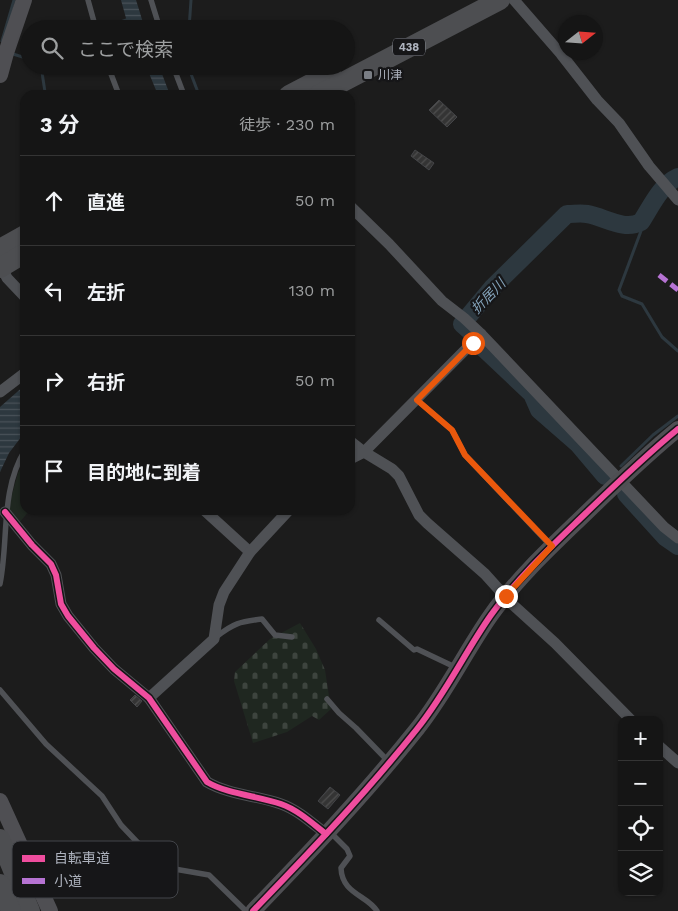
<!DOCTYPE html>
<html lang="ja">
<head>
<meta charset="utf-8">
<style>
  :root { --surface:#151515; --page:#1e1e1e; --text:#f1f3f6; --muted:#9d9fa0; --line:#343434 }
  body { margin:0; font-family:"Work Sans","Noto Sans JP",sans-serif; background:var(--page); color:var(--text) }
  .controls { position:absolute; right:15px; bottom:15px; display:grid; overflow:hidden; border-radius:10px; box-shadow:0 1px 4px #0004 }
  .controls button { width:45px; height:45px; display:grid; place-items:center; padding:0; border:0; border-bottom:1px solid var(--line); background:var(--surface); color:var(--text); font:25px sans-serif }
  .compass { position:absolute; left:558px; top:15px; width:45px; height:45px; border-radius:50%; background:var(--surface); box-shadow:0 1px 4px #0004; rotate:73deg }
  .stop { position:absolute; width:15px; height:15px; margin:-11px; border:4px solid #ea580c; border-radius:50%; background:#fff }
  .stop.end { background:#ea580c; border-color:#fff; box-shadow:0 1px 5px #0008 }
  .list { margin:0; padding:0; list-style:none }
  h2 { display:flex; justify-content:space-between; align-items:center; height:65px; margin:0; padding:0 20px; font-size:21px }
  h2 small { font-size:16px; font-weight:400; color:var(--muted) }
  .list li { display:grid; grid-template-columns:32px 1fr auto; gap:15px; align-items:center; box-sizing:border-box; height:90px; padding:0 20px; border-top:1px solid var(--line) }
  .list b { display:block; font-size:19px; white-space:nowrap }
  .list em { font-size:16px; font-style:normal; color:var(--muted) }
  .icon { flex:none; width:28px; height:28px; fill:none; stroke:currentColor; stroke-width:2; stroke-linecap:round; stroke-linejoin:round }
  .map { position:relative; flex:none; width:678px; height:911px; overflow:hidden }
  .search { position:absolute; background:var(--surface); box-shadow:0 1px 4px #0004; left:20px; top:20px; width:335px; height:55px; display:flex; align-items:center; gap:12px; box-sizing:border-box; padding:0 18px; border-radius:28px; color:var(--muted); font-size:19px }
  .panel { position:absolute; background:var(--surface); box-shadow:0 1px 4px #0004; left:20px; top:90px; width:335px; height:425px; border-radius:15px }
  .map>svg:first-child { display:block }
</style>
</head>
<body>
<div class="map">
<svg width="678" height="911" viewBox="0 0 678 911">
  <defs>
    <pattern id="cemetery-stones" width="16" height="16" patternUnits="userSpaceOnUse" patternTransform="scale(1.25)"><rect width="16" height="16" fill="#1f2720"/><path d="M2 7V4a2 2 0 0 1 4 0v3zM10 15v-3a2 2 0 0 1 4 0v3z" fill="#3d443e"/></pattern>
    <pattern id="water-rules" width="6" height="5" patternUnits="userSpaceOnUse" patternTransform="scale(1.25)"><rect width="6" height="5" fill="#2d383f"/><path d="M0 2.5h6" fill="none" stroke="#495259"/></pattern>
    <pattern id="building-hatch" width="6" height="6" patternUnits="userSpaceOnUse" patternTransform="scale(1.25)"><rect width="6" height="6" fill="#343434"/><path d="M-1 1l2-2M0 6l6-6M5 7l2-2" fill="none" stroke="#4f4f4f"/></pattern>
  </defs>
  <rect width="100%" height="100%" fill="#1c1c1c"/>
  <path fill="#1f2720" d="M25,461V510H30L19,523L8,509L18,473Z"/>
  <path fill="url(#cemetery-stones)" d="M300,623L316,649L325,670L331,709L319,720L312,716L287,732L253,743L234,681L235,672L270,639Z"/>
  <g fill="url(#water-rules)">
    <path d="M121,0H136L145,29H129Z"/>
    <path d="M146,66H159L170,95H158Z"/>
    <path d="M678,175V180L672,183L651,209L649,205C657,193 664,181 678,175Z"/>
    <path d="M25,385V432L9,453L0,472V407Z"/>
  </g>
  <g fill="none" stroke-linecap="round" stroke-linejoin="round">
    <g stroke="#2d383f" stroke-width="3">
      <path d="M104,28L129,19"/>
      <path d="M189,29L191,0"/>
      <path d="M2,41L14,0"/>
      <path d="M13,54L29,59"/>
      <path d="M41,66L45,92L48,95"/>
      <path d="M188,66L199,95"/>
      <path d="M641,222V231L619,290L622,296L642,304L662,337L678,351"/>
      <path d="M621,466L653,435L678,416"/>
    </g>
    <g stroke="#2d383f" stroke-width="18">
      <path d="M605,476L578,444L539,410L532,394L478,343L471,332L462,324L492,288L567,214C574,214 581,213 587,214C605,217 623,231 641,222C651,207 660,185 678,177"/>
      <path d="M626,494L665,537L678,546"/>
    </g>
  </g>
  <g fill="url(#building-hatch)" stroke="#444548">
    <path d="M439,100L457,117L447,127L429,110Z"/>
    <path d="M415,150L434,163L429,170L411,156Z"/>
    <path d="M135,695L142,701L137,707L130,700Z"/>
    <path d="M330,787L340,795L328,809L318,801Z"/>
  </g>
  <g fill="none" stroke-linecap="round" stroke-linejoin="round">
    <g stroke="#4f5155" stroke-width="5.5">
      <path d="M88,0L96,29"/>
      <path d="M151,0L160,29"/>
      <path d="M108,66L119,95"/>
      <path d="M173,66L184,95"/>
      <path d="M417,400L452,430L465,455L550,545"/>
      <path d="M0,584C9,539 0,491 25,450"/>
      <path d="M379,620L414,650L417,649L457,668"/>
      <path d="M216,637C234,623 239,622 262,619L275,635L292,637"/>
      <path d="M0,690L46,744L102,796L121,825L157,863L163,867L209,875L246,911"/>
      <path d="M327,699L339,713L356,728L388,761"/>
      <path d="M330,832L347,849L350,856L341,868C342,894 367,895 377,911"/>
    </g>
    <g stroke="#4f5155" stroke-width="11">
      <path d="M514,0L561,54L597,100L619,123L649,166L678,200"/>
      <path d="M350,206L389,244L442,301L464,318L481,334L611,471L664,527L678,538"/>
      <path d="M2,267L7,278L25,297"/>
      <path d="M0,392L25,373"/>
      <path d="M350,441L364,452L392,469L399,476L419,515L427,523L485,574L512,604L555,643L631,720"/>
      <path d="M350,459L364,452L481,334"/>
      <path d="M204,510L250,552"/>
      <path d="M5,512L32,545L51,564L56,575L61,604L68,616L94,648L114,669L149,698L207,782C227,794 258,796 281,804C298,810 312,823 326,834"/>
      <path d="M149,698L214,639L219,605L224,592L250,552L289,510"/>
      <path d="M659,746L678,763"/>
    </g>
    <g stroke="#4f4f53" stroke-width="16">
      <path d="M0,75L6,53L24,0"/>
      <path d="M0,801L50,911"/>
      <path d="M253,911C310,852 366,793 417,729C446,693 465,652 491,615C518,577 553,545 586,513C616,484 646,455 678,429"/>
    </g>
    <g stroke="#4d4e51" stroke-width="20">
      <path d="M289,95L331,73"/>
      <path d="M318,95L500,0"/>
      <path d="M0,249L25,235"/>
      <path d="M0,268L25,253"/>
      <path d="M0,839L30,911"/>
      <path d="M0,884L11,911"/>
    </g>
    <path stroke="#b673d3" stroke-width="5" stroke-dasharray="10 5" stroke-linecap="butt" d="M659,275L678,290"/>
    <g stroke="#161618" stroke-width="9">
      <g id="cycleway">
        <path d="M5,512L32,545L51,564L56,575L61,604L68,616L94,648L114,669L149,698L207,782C227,794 258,796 281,804C298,810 312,823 326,834"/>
        <path d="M253,911C310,852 366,793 417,729C446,693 465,652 491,615C518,577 553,545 586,513C616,484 646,455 678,429"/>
      </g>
    </g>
    <use href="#cycleway" stroke="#ef4d9e" stroke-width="6"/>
  </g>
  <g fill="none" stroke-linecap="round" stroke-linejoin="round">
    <path stroke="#ea580c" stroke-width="6" d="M473,343L417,400L452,430L465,455L552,546L506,596"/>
  </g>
  <rect fill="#7a7e85" stroke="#161618" stroke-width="2" x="363" y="70" width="10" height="10" rx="2.5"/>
  <g text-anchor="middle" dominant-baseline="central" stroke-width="4.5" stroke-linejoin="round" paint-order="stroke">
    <rect fill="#161618" stroke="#80838c" stroke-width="1" x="393" y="38.5" width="32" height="17" rx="4"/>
    <g font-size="11" font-weight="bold" fill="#adb2bd">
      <text x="409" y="47">438</text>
    </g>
    <g font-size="12" fill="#adb2bd" stroke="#161618" text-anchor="start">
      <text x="378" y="75">川津</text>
    </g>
    <g font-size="14" font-style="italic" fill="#83a2b9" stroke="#161618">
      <text transform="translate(488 296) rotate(-46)">折居川</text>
    </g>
  </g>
  <rect x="12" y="841" width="166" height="57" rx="8" fill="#161618" stroke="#43454a" stroke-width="1"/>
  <rect x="22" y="855" width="23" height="7" fill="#ef4d9e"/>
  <rect x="22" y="878" width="23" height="6" fill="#b673d3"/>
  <g font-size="14" fill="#adb2bd">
    <text x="54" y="863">自転車道</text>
    <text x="54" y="886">小道</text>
  </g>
</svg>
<div class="controls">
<button>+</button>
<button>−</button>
<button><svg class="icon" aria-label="locate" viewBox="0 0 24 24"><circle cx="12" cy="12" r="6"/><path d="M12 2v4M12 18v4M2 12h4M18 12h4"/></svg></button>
<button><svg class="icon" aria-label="layers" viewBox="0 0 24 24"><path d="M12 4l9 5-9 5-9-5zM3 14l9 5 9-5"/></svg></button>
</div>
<svg class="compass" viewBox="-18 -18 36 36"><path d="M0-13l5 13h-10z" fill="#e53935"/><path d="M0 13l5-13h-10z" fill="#9d9fa0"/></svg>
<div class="stop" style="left:473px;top:343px"></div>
<div class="stop end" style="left:506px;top:596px"></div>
<div class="search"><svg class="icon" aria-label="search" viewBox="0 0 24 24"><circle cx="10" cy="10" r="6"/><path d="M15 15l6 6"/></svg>ここで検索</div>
<section class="panel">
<h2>3 分<small>徒歩 · 230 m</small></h2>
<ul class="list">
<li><svg class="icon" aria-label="ahead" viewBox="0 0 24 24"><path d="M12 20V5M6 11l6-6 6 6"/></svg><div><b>直進</b></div><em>50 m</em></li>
<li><svg class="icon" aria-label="left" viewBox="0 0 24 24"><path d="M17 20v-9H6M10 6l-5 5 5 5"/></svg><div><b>左折</b></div><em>130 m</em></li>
<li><svg class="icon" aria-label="right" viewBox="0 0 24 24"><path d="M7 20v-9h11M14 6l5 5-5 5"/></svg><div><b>右折</b></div><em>50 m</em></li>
<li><svg class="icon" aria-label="arrive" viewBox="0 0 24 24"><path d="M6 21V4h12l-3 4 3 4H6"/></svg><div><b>目的地に到着</b></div></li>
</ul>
</section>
</div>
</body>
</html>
